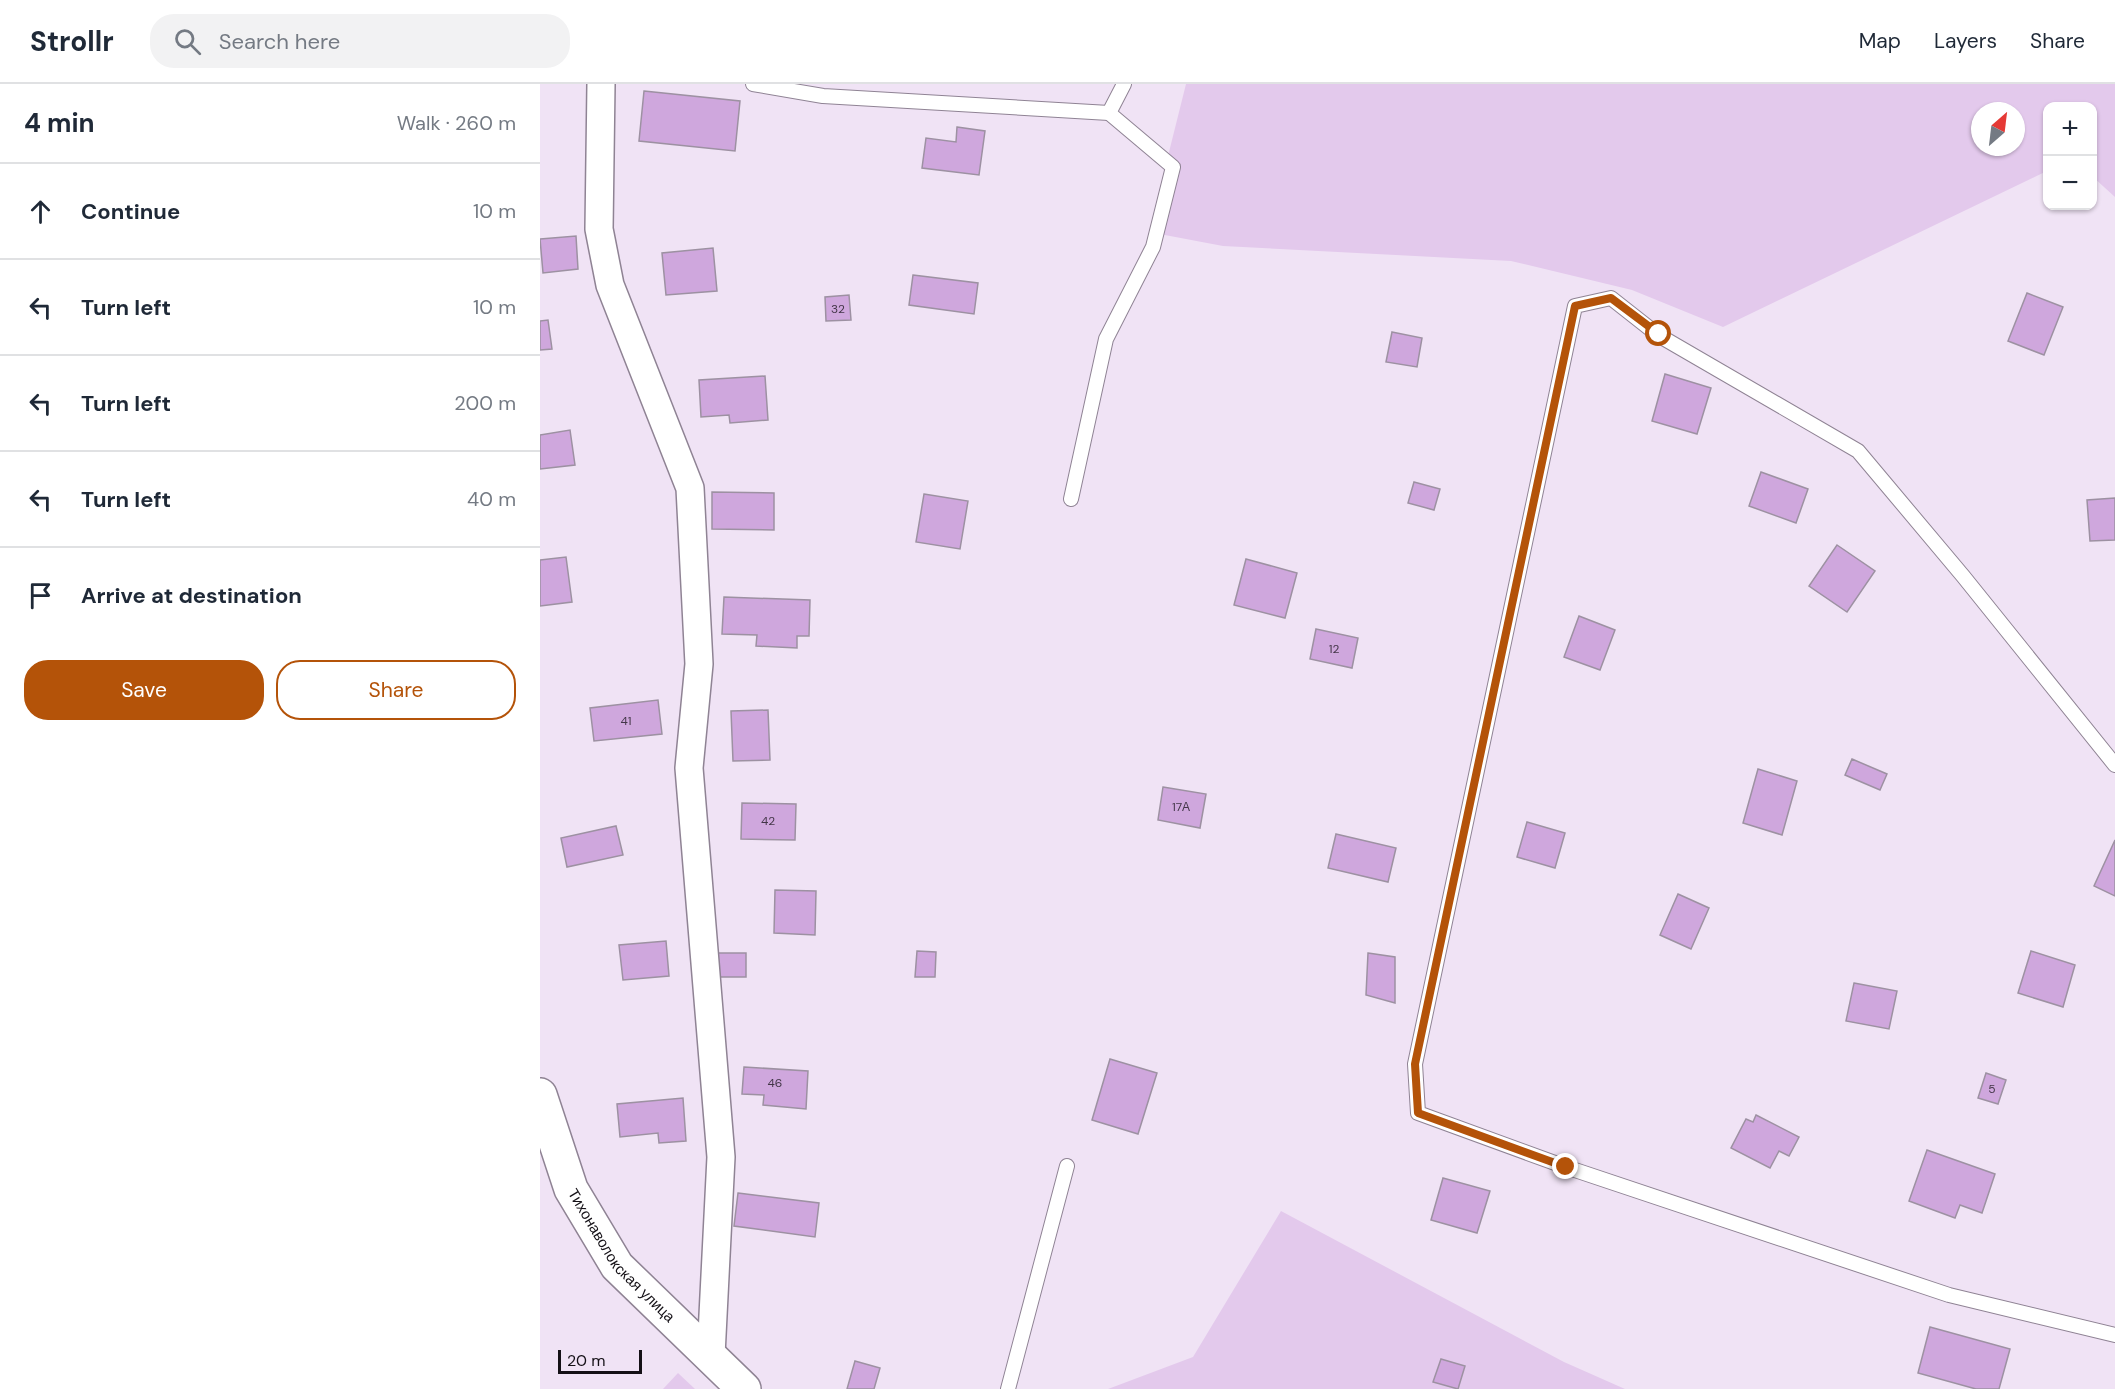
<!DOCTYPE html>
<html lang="en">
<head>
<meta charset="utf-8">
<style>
  :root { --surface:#fff; --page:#f2f2f3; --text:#1f2937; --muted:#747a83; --line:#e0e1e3; --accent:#b45309 }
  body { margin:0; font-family:"DM Sans",sans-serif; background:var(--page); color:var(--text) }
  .controls { position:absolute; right:18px; top:18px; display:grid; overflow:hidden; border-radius:12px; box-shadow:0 2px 4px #0004 }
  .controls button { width:54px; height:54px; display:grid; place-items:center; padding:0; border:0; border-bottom:2px solid var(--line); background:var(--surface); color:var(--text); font:30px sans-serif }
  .compass { position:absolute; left:1431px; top:18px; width:54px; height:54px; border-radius:50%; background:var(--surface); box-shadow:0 2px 4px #0004; rotate:28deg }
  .scale { position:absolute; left:18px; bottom:15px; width:84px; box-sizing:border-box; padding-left:6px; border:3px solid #141016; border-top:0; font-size:16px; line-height:21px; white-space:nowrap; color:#141016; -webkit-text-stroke:4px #f0e3f5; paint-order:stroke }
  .stop { position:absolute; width:18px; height:18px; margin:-14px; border:4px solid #b45309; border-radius:50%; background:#fff }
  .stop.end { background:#b45309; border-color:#fff; box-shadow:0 2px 6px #0008 }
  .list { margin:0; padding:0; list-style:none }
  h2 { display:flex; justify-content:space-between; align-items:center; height:78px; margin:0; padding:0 24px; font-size:26px }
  h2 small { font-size:20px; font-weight:400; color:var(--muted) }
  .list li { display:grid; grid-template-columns:39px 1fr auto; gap:18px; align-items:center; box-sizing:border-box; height:96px; padding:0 24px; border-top:2px solid var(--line) }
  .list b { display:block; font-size:22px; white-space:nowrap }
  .list em { font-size:20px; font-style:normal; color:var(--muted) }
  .actions { display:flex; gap:12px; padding:18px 24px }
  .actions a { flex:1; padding:14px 0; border:2px solid var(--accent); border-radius:24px; text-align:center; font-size:21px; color:var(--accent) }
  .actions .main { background:var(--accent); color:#fff }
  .icon { flex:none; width:33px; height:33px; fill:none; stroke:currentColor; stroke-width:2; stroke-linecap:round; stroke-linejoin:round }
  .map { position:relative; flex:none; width:1575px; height:1305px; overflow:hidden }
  header { display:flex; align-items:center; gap:36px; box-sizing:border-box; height:84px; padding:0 30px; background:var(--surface); border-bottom:2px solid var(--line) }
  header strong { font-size:28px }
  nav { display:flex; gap:33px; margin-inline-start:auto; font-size:21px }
  .search { width:420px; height:54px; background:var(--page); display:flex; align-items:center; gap:15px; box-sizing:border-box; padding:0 21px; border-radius:24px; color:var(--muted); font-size:22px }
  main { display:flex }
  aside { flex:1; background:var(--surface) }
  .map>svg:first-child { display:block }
</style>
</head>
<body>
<header>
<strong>Strollr</strong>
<div class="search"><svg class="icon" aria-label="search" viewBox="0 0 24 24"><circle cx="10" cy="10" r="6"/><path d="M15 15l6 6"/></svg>Search here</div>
<nav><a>Map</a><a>Layers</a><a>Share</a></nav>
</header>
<main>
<aside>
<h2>4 min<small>Walk · 260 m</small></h2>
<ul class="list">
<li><svg class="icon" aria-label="ahead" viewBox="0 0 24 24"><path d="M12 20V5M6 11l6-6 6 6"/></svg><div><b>Continue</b></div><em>10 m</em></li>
<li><svg class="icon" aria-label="left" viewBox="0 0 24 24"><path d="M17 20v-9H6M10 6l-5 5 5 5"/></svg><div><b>Turn left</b></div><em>10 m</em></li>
<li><svg class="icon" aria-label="left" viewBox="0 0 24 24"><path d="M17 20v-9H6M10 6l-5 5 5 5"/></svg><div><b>Turn left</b></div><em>200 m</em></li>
<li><svg class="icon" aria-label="left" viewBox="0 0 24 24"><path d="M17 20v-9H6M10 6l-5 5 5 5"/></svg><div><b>Turn left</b></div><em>40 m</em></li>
<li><svg class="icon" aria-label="arrive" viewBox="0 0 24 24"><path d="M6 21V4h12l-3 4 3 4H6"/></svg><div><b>Arrive at destination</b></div></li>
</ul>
<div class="actions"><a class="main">Save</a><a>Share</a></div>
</aside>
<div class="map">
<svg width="1575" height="1305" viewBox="0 0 1575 1305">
  <rect width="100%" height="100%" fill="#f0e3f5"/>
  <g fill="#e3c9ec" fill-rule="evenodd">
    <path d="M646,0H1575V113L1553,93L1552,22H1508L1507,87L1183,243L1092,206L971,177L683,162L609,148ZM1440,27H1476V63H1440Z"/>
    <path d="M741,1127L1024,1278L1085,1305H568L653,1273Z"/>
    <path d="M138,1289L155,1305H123Z"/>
  </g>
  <g fill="#cfa7dd" stroke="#9d91a2" stroke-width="1.5">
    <path d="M104,7L200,17L195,67L99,57Z"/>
    <path d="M417,43L445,47L439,91L382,84L386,54L416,58Z"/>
    <path d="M36,152L38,185L3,189L0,155Z"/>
    <path d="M173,164L177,207L126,211L122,169Z"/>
    <path d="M373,191L438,199L434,230L369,221Z"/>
    <path d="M1487,209L1523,223L1504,271L1468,257Z"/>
    <path d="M309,211L311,236L286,237L285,213Z"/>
    <path d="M8,236L12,265L0,266V237Z"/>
    <path d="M852,248L882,254L877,283L846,278Z"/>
    <path d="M1125,290L1171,304L1157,350L1112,337Z"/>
    <path d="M225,292L228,336L190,339L189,331L161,333L159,296Z"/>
    <path d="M30,346L35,381L0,385V351Z"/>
    <path d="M1221,388L1268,405L1256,439L1209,422Z"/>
    <path d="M874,398L900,405L894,426L868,419Z"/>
    <path d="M172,408L234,409V446L172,445Z"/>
    <path d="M384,410L428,417L420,465L376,458Z"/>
    <path d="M1575,414V456L1550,457L1547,416Z"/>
    <path d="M1297,461L1335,487L1307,528L1269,502Z"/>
    <path d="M26,473L32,518L0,522V476Z"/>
    <path d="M706,475L757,489L745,534L694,521Z"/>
    <path d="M184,513L270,516L269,552H257V564L216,562L217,551L182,550Z"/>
    <path d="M1039,532L1075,546L1060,586L1024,573Z"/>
    <path d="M776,545L818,554L812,584L770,575Z"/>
    <path d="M118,616L122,650L54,657L50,624Z"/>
    <path d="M228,626L230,676L193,677L191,627Z"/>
    <path d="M1312,675L1347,690L1340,706L1305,691Z"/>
    <path d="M1218,685L1257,697L1242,751L1203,739Z"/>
    <path d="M623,703L666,710L660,744L618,736Z"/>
    <path d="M202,719L256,720L255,756L201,755Z"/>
    <path d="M987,738L1025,749L1015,784L977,773Z"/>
    <path d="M76,742L83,771L27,783L21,754Z"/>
    <path d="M796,750L856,764L848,798L788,784Z"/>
    <path d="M1575,756V812L1554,802Z"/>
    <path d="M235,806L276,807L275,851L234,849Z"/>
    <path d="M1138,810L1169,824L1151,865L1120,851Z"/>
    <path d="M126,857L129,892L83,896L79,861Z"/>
    <path d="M377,867L396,868L395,893H375Z"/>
    <path d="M1491,867L1535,881L1523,923L1478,909Z"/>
    <rect x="174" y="869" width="32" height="24"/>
    <path d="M828,869L855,873V919L826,911Z"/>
    <path d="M1314,899L1357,907L1349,945L1306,937Z"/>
    <path d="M570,975L617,989L598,1050L552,1036Z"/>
    <path d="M204,983L268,987L266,1025L223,1021L224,1011L202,1010Z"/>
    <path d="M1446,989L1466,996L1458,1020L1438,1014Z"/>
    <path d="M143,1014L146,1057L119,1059L118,1049L80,1053L77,1020Z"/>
    <path d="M1216,1031L1259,1053L1249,1072L1239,1067L1230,1084L1191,1064L1206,1035L1213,1038Z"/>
    <path d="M1387,1066L1455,1090L1442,1129L1420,1121L1415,1134L1369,1117Z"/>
    <path d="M903,1094L950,1107L937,1149L891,1136Z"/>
    <path d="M198,1109L279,1119L275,1153L194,1142Z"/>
    <path d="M1390,1243L1470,1265L1459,1305H1436L1378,1289Z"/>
    <path d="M901,1275L925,1282L918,1305L893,1298Z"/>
    <path d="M315,1277L340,1284L334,1305H307Z"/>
  </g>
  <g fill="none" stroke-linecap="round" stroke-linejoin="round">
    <g stroke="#8f8394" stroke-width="16">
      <g id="lane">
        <path d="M213,0L283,12L569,29L584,0"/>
        <path d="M531,415L566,255L613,163L633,83L569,29"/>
        <path d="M1575,681L1423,492L1318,367L1118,251L1071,214L1035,222L875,980L878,1029L1026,1083L1409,1211L1575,1251"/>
        <path d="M468,1305L527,1082"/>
      </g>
    </g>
    <g stroke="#8f8394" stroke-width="30">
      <path id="street" d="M61,0L59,145L70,201L150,404L159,580L149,684L181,1073L171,1271"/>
    </g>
    <g stroke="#8f8394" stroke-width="36">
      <g id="secondary">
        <path id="s1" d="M0,1011L31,1105L77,1182L204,1305"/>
      </g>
    </g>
    <use href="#lane" stroke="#fff" stroke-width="14"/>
    <use href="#street" stroke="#fff" stroke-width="27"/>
    <use href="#secondary" stroke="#fff" stroke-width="33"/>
  </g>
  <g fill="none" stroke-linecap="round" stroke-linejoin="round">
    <path stroke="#b45309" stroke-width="8" d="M1026,1083L878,1029L875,980L1035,222L1071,214L1119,250"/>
  </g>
  <g text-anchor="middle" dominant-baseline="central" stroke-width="6" stroke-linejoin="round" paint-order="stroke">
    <g font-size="12" fill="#433648">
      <text x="298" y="225">32</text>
      <text x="794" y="565">12</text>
      <text x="86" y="637">41</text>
      <text x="641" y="723">17А</text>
      <text x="228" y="737">42</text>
      <text x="235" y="999">46</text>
      <text x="1452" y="1005">5</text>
    </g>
    <g font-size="15" fill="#141016" stroke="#f0e3f5">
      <text stroke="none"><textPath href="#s1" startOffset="183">Тихонаволокская улица</textPath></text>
    </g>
  </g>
</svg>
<div class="controls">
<button>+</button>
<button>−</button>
</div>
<svg class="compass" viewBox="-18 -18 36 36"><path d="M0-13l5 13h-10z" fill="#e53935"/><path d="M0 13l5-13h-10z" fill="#747a83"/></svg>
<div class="scale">20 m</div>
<div class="stop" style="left:1119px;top:250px"></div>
<div class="stop end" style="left:1026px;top:1083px"></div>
</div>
</main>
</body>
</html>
